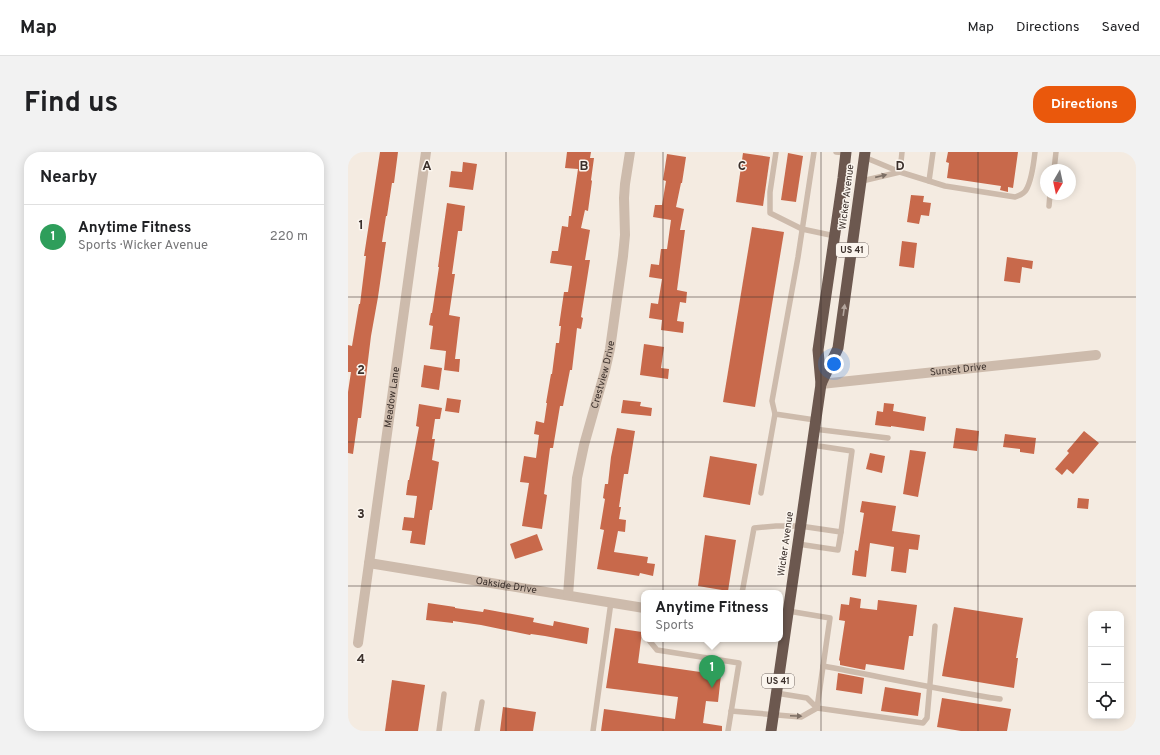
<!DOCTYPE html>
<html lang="en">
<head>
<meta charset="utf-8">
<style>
  :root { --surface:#fff; --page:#f2f2f2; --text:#202124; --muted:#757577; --line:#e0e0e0; --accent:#ea580c }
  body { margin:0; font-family:Overpass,sans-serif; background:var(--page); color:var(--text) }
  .controls { position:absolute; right:12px; bottom:12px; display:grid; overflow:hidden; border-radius:8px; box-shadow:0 2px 10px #0003 }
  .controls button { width:36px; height:36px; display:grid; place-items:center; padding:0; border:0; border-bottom:1px solid var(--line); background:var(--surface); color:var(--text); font:20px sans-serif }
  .compass { position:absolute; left:692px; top:12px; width:36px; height:36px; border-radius:50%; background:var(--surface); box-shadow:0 2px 10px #0003; rotate:189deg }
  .you { position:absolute; left:486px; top:212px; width:14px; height:14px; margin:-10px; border:3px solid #fff; border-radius:50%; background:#1a73e8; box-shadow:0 0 0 6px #1a73e833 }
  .badge { display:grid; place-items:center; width:26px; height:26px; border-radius:50%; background:var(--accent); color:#fff; font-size:13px; font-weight:700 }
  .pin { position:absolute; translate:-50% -33px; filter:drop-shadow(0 1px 2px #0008) }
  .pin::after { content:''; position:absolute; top:21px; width:14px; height:12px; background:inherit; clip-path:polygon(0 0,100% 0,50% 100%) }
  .popup { position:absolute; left:293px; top:438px; width:142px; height:52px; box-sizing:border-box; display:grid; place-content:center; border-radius:8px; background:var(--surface); filter:drop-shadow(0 1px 3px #0005); font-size:13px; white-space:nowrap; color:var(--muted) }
  .popup b { font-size:15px; color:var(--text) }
  .popup::after { content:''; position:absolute; left:50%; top:100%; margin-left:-8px; border:8px solid transparent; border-top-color:var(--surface) }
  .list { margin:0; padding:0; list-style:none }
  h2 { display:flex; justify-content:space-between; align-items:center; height:52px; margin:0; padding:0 16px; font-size:17px }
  h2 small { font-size:13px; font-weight:400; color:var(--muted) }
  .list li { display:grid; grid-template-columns:26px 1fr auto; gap:12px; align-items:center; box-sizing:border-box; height:64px; padding:0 16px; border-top:1px solid var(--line) }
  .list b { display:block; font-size:15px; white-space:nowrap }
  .list p { margin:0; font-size:13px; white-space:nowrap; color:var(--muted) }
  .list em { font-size:13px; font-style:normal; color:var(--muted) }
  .icon { flex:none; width:22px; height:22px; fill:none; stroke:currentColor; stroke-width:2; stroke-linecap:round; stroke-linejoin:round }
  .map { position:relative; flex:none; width:788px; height:579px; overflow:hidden; border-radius:16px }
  header { display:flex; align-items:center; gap:24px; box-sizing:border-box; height:56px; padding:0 20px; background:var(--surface); border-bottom:1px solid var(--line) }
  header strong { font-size:19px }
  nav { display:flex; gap:22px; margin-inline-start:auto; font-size:14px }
  .intro { display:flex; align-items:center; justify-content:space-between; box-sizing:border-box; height:96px; padding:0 24px }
  h1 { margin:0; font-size:28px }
  .button { padding:10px 18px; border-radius:16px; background:var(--accent); color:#fff; font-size:14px; font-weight:700 }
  main { display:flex; gap:24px; padding:0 24px }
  aside { flex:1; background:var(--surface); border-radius:16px; box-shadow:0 2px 10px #0003 }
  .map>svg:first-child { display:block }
</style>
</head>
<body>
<header>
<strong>Map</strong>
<nav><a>Map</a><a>Directions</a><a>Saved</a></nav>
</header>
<div class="intro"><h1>Find us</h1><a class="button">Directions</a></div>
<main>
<aside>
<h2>Nearby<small></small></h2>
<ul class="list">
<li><span class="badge" style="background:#2e9e5b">1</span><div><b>Anytime Fitness</b><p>Sports · Wicker Avenue</p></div><em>220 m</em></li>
</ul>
</aside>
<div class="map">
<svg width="788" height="579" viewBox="0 0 788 579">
  <rect width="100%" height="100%" fill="#f4ebe1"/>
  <g fill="#c8694b">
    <path d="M32,0H50L46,31H44L39,64H38L34,90H38L30,145L23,184L13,266H10L5,302L0,301V240L3,220H0V193L4,194L11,152H12L18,104H16Z"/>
    <path d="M219,0H243L242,6H246L243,28L244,29L240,59L237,58L233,76L242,78L237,108H242L233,165L235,166L233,177L229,176L224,218H222L215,254H212L205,296H202L196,342L199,343L194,377L174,374L181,331L172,330L176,304L188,306L191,283L186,282L188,269L196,271L199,251H198L203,222H204L208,191H211L213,174H211L216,140H220L224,114L202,111L204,99H210L214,74L220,75L221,64H223L230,17L217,16Z"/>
    <path d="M600,0H670L665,36L660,35V40L652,38L653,34L599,26L601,11L598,10Z"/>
    <path d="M395,1L422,5L415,54L388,50Z"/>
    <path d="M440,1L455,4L448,50L433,48Z"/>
    <path d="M319,2L338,5L334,31H333L328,55L336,57L332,78H337L329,138L339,140L338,151L332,150L329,169L336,170L335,181L313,178L314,168L301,166L303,151L310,152L314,127L301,125L303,112L311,113L313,97H319L323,68L305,65L307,53H314L318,29L315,28Z"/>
    <path d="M115,10L129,12L125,38L101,35L103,19L114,20Z"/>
    <path d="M563,43L576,44L575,50L583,51L581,64L573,63L571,72L559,70Z"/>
    <path d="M99,51L117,54L114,79H110L104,122H107L101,163L112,165L107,207H112L111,220L96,218L98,199L82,197L85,174L81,173L83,161H84L91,115H90Z"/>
    <path d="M404,75L436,80L407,255L375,250Z"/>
    <path d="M554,89L569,91L566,116L551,114Z"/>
    <path d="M659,105L685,109L684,117L674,115L672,131L656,129Z"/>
    <path d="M296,192L316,195L313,216L321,217L320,227L292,223Z"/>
    <path d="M76,213L94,216L91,238L73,235Z"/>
    <path d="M99,246L113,248L111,261L97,259Z"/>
    <path d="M275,248L293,250L292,254L304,256L303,264L273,261Z"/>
    <path d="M536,251L546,252L545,259L578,265L576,279L543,274V275L527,273L529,259L535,260Z"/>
    <path d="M71,252L94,256L92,267H87L84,287H87L84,308L91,310L84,358H82L77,393L62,391L64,379L54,378L56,365L66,366L69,344L58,343L60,328H61L71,275L68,274Z"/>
    <path d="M269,276L287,279L280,322H276L271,355H273L271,367L278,368L277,380L270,379L266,400L300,405L299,411L307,412L305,424L292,421L291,424L249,417L256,378L252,377L257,347L255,346L257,332H260L263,305Z"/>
    <path d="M608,276L631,279L629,299L605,296Z"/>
    <path d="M736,279L751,291L725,322L719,317L714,323L707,317L721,301L719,299Z"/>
    <path d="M657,282L688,286L686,302L672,300V297L655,295Z"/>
    <path d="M562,298L578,300L570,345L555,342Z"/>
    <path d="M522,301L537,304L534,321L518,317Z"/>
    <path d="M362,304L409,312L402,353L355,345Z"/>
    <path d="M730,346L741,347L740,357L729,356Z"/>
    <path d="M514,349L548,354L544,379L572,383L570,398L561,397L558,421L543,419L546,395L522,391L518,425L504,423L507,398L510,399L516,361L512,360Z"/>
    <path d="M189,382L195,398L167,407L162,392Z"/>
    <path d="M357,383L388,388L380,439L350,434Z"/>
    <path d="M502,445L513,447L512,456L529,458L530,448L569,453L565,484H561L556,518L518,512L517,518L492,513V509L491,508L497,469L491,468L493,452L501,453Z"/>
    <path d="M80,451L107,455V456L135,460L136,457L186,466L185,470L205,474L206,469L241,476L239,492L197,484L183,482L182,483L133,473L105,469V471L78,468Z"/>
    <path d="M606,455L675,466L668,506H670L666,536L594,524Z"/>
    <path d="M267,476L294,480L290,511L373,523L370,550L358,549L355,571L374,574V579H253L256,557L327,567L330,545L258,536Z"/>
    <path d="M490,521L516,526L514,542L488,538Z"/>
    <path d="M44,528L77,533L70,579H37Z"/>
    <path d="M537,535L573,541L570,564L533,559Z"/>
    <path d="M594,546L663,557L659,579H613L589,575Z"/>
    <path d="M155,555L188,560L185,579H152Z"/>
  </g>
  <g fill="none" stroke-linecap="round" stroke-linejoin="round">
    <g stroke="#cdbbac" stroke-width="5.5">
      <path d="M428,0L422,40V61L454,77L487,84"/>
      <path d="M466,0L450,105L424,249L427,262L467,268"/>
      <path d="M488,0L498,1"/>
      <path d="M516,5L552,20L597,34L667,45C672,43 676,42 678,38C683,30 686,9 687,0"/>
      <path d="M706,18L708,0"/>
      <path d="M552,20L554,0"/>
      <path d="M514,29L552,20"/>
      <path d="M581,29L585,0"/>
      <path d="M701,54L702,42"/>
      <path d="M466,277L540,286"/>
      <path d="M413,341L427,262"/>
      <path d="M450,392L490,398L493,380"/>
      <path d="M358,441H362"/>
      <path d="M394,441L406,376L428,374H452L493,380L504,299L464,293"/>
      <path d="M440,459L482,466L469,556"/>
      <path d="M300,487L309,498L391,511L380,579"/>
      <path d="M475,514C534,525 593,538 652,547"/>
      <path d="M428,541L459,546L469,556"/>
      <path d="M383,559L453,565L469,556L575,571L579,566L587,474"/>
      <path d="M91,579L96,542"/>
      <path d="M129,579L134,550"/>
      <path d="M245,579L263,450"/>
    </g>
    <g stroke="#cdbbac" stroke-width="10">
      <path id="s1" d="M473,232L748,203"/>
      <path id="s2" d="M21,411L296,456"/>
      <path id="s3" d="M220,443L229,326L236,293L257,219L262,197L275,104L277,83L276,46L277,32L282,0"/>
      <path id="s4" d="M10,491L78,0"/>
    </g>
    <g stroke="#6c584f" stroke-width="11">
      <path d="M473,232L490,196L517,0"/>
      <path d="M423,579L473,232L470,198L495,26L498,0"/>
    </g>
  </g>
  <defs><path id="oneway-solid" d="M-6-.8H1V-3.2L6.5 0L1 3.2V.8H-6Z"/></defs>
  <g fill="#7d6f65">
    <use href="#oneway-solid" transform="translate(533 24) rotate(-13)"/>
    <use href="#oneway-solid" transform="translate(448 564) rotate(2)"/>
  </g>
  <use fill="#b4a69e" href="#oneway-solid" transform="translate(496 158) rotate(-82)"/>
  <path fill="none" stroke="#3b302b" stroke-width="1" stroke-opacity="0.55" d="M158,0V579M315,0V579M473,0V579M630,0V579M0,145H788M0,290H788M0,434H788"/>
  <g text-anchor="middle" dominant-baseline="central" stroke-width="3" stroke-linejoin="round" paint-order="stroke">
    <g fill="#fbf5ee" stroke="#756b66" stroke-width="1">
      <rect x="488" y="91" width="32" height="14" rx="3"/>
      <rect x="414" y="522" width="32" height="14" rx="3"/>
    </g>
    <g font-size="9" font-weight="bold" fill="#3b302b">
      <text x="504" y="98">US 41</text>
      <text x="430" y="529">US 41</text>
    </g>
    <g font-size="10" fill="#3b302b" stroke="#fbf5ee">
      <text transform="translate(499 45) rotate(-83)">Wicker Avenue</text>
      <text stroke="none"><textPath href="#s1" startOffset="138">Sunset Drive</textPath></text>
      <text stroke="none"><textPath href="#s3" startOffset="224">Crestview Drive</textPath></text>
      <text stroke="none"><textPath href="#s4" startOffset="248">Meadow Lane</textPath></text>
      <text transform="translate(438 392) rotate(-82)">Wicker Avenue</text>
      <text stroke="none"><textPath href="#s2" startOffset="139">Oakside Drive</textPath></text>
    </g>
  </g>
  <g font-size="13" text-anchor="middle" font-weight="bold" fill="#3b302b" stroke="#fbf5ee" stroke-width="3" stroke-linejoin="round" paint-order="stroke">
    <text x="79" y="18">A</text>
    <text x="236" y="18">B</text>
    <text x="394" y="18">C</text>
    <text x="552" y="18">D</text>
    <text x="13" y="77">1</text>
    <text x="13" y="222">2</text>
    <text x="13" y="366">3</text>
    <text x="13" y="511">4</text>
  </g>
</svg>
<div class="controls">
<button>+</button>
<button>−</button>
<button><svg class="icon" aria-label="locate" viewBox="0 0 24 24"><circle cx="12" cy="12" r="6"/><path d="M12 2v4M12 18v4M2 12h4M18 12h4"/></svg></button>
</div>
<svg class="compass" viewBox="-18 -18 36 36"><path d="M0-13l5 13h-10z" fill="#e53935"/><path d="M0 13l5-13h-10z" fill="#757577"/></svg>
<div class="you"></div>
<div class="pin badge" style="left:364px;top:536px;background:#2e9e5b">1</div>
<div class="popup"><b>Anytime Fitness</b>Sports</div>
</div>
</main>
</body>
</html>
